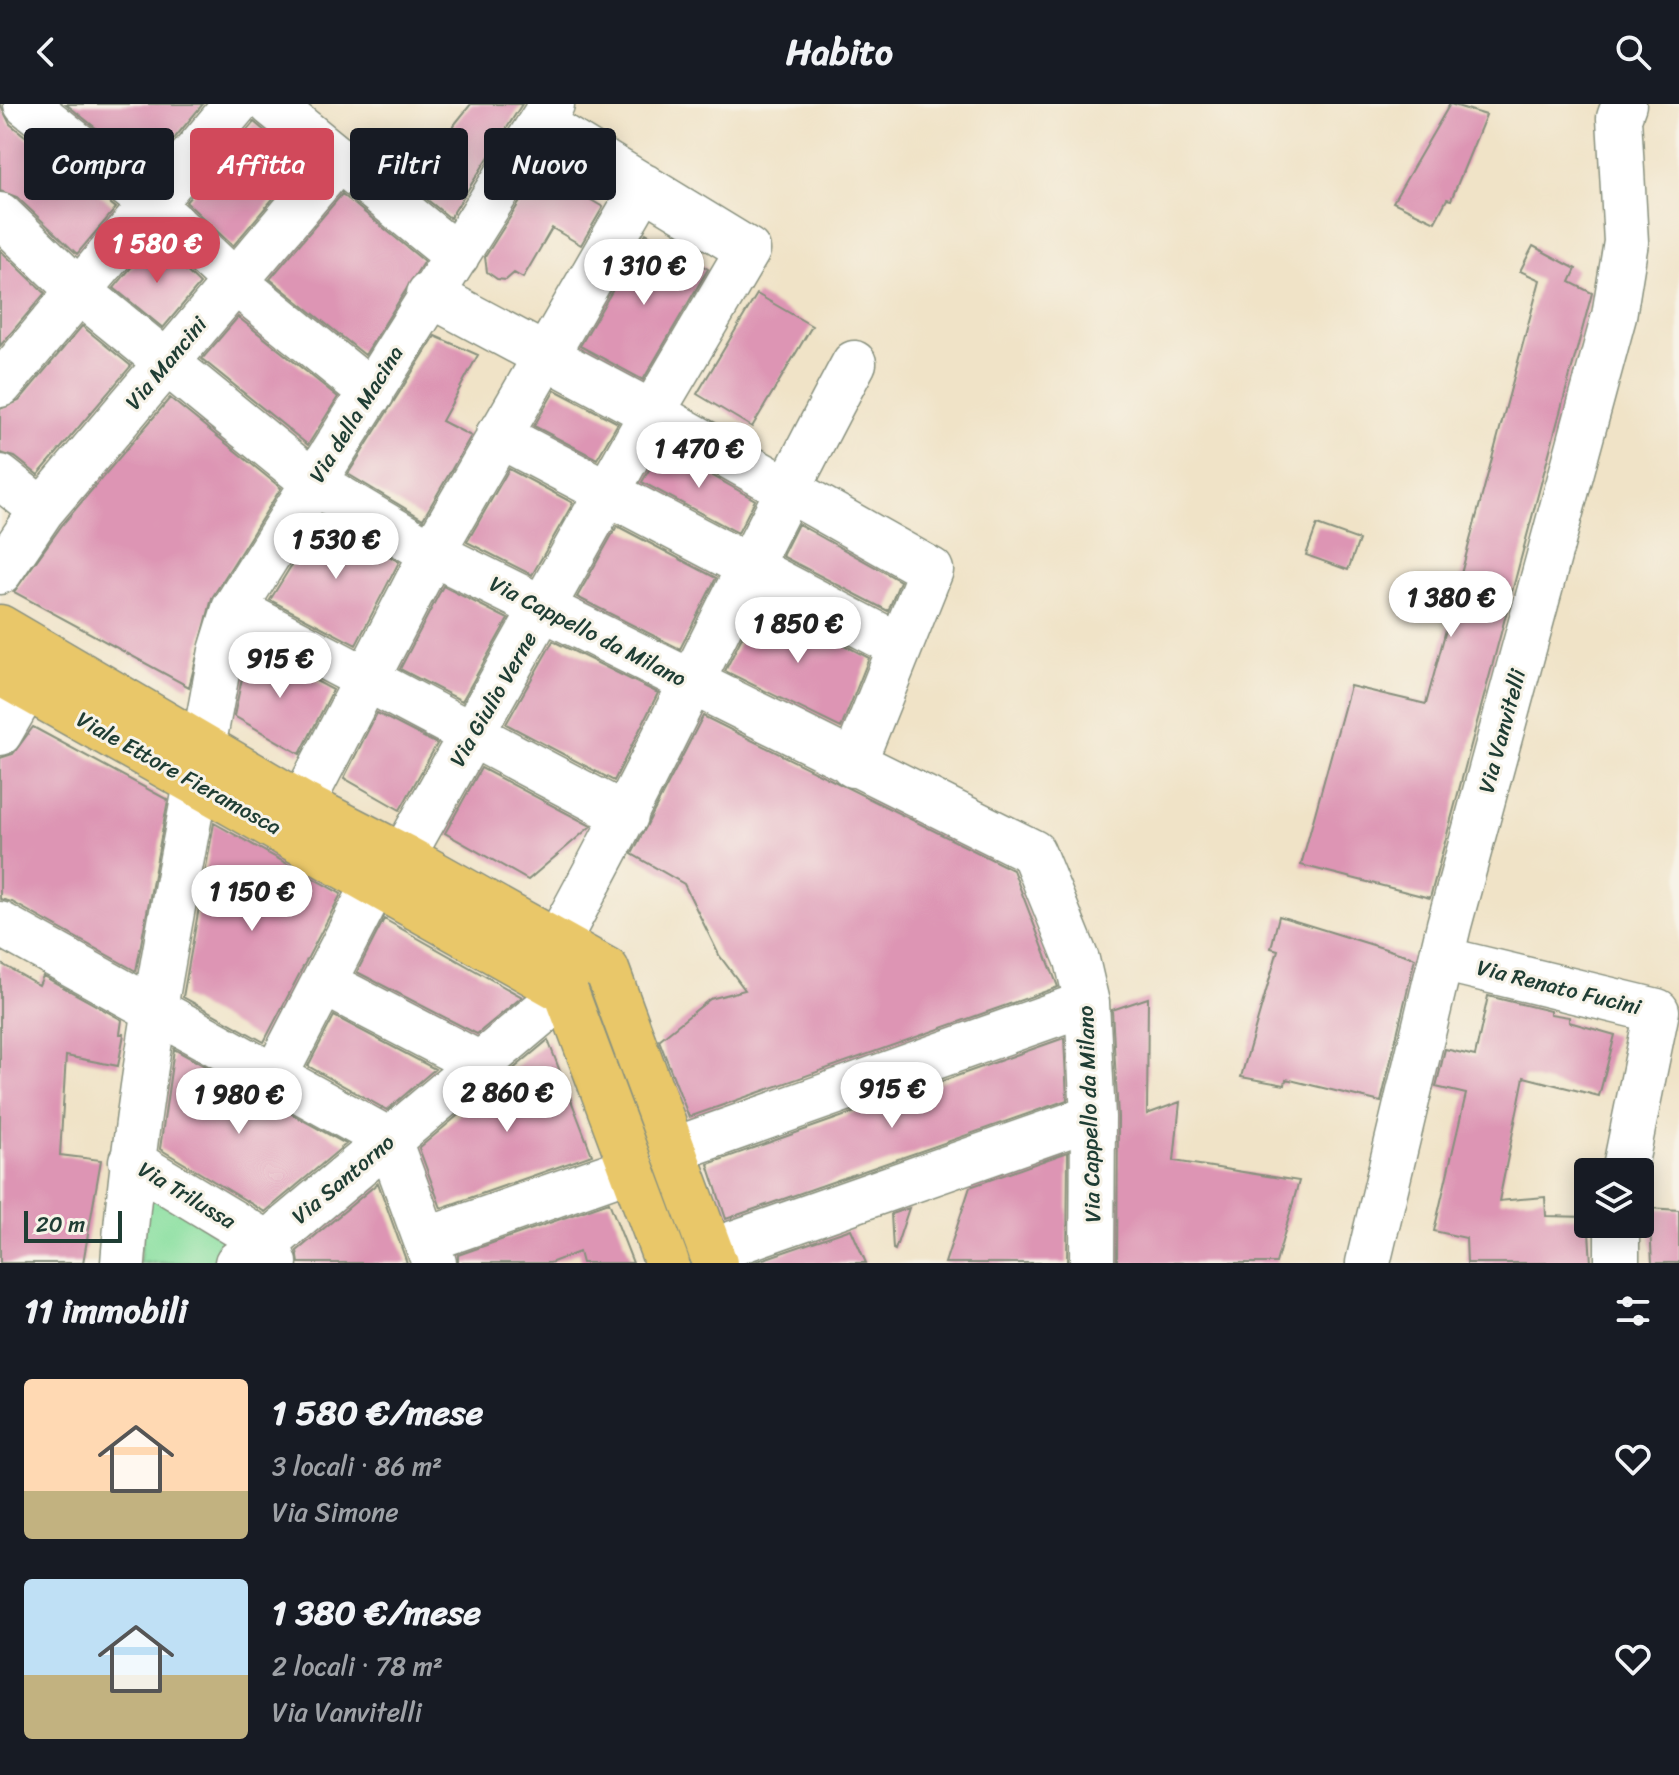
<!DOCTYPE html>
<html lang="it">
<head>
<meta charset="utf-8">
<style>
	:root { --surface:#171b24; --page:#242831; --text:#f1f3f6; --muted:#9ea1a6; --accent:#d1495b }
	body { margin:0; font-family:Sriracha,sans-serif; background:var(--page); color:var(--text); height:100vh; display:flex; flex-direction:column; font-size:30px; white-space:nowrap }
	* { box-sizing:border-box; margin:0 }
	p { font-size:26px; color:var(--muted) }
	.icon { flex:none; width:44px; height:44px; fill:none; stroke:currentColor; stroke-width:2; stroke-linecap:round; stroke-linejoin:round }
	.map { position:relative; height:1159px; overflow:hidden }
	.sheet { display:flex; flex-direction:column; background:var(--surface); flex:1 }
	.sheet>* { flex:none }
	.hud { position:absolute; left:24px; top:24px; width:800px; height:72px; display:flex; gap:16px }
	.buttons { position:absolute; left:1574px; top:1054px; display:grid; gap:16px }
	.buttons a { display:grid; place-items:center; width:80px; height:80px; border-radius:8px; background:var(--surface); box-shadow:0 4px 20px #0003; font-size:40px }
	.scale { position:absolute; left:24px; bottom:20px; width:98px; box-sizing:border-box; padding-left:8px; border:4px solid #1f3d34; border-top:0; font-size:22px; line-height:28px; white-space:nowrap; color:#1f3d34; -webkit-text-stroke:6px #f7f3e8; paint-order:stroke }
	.price { position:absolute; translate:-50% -68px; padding:0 18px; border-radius:28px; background:#fff; color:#222; font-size:26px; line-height:52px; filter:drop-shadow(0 2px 4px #0008) }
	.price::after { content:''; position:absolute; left:50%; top:48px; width:24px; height:18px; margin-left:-12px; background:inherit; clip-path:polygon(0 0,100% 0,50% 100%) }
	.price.current { background:var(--accent); color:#fff }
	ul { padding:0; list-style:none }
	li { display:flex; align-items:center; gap:24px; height:200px; padding:0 24px }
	li span { display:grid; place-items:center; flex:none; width:224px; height:160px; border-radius:8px; color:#555 }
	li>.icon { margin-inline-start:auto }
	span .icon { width:96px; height:96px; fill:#fffc; stroke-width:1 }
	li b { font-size:34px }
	h2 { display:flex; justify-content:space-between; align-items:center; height:96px; padding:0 24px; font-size:34px }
	.chip { padding:0 28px; border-radius:8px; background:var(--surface); box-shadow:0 4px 20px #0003; font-size:28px; line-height:72px }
	.chip.current { background:var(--accent); color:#fff }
	header { display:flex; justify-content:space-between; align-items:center; height:104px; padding:0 24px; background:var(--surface); font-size:36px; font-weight:700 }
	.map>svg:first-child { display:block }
</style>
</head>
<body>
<header><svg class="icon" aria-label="back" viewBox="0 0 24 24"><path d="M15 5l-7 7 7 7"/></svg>Habito<svg class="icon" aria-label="search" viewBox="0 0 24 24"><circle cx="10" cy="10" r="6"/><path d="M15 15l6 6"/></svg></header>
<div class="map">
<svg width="1679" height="1159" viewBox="0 0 1679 1159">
	<rect width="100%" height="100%" fill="#f7f3e8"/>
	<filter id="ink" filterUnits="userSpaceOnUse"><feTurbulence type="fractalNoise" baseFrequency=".0125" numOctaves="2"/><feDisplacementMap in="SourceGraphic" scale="16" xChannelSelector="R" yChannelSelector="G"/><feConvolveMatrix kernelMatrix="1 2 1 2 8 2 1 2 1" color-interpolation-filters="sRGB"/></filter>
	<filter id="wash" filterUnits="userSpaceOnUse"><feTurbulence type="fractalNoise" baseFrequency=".006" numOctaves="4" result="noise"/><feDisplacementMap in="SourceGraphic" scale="32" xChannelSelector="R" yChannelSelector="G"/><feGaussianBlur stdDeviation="1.8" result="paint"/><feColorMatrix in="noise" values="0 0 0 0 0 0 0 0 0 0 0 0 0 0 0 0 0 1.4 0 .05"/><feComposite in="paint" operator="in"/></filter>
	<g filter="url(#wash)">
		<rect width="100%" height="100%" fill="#f0e3c7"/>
		<path fill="#8ce0a2" stroke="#568e6b" stroke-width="2" d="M 148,1082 L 256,1159 L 139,1159 Z"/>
		<g id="blocks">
			<path fill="#dd95b4" d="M 0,0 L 10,20 L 116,104 L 77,150 L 17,93 L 0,87 Z
				M 66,0 L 203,0 L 148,66 Z
				M 471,0 L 522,0 L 450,114 L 388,64 L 395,55 L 398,60 L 414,40 L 429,52 Z
				M 1450,0 L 1486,11 L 1451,96 L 1447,95 L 1435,118 L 1393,98 Z
				M 254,18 L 303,59 L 233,142 L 186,98 Z
				M 540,66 L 603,103 L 581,141 L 552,124 L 523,174 L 514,169 L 506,176 L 497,175 L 487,168 L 485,153 Z
				M 342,90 L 424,157 L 365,251 L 270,175 Z
				M 646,129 L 708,165 L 643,276 L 580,242 Z
				M 154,136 L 200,180 L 163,224 L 114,184 Z
				M 1533,142 L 1576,165 L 1570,178 L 1592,189 L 1430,794 L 1301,761 L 1350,582 L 1426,600 L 1540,176 L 1520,167 Z
				M 0,146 L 45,189 L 0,242 Z
				M 757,190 L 812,222 L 752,323 L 697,290 Z
				M 238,213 L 338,293 L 308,341 L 202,255 Z
				M 82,222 L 131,262 L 38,371 L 15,353 L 0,349 L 0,305 L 19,297 Z
				M 435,232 L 478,251 L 442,317 L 471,332 L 423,415 L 348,370 Z
				M 555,286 L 618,319 L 597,355 L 534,322 Z
				M 170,294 L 281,384 L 212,494 L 189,583 L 14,488 L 62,421 Z
				M 662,343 L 755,396 L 738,429 L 642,378 Z
				M 509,365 L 573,399 L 532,471 L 467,438 Z
				M 322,412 L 399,458 L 356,541 L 270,496 Z
				M 798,420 L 900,477 L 888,507 L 782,452 Z
				M 1317,421 L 1359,436 L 1348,466 L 1306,451 Z
				M 617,422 L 716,474 L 680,545 L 577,493 Z
				M 443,482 L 508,515 L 462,597 L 400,565 Z
				M 760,497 L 869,554 L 841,624 L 725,567 Z
				M 553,537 L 658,589 L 614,677 L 506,620 Z
				M 249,541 L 333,586 L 300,650 L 234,612 Z
				M 377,609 L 437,640 L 400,706 L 344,674 Z
				M 703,612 L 1013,766 L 1058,883 L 689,1013 L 659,936 L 710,895 L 745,886 L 719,851 L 684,780 L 632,750 Z
				M 33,623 L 168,696 L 136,867 L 12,798 L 0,795 L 0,654 L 13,650 Z
				M 481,664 L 591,722 L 528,776 L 445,729 Z
				M 214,719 L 341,790 L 264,938 L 183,893 Z
				M 1279,812 L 1415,854 L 1381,998 L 1286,975 L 1285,981 L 1241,973 L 1278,846 L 1271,844 Z
				M 384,815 L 522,893 L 477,930 L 357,868 Z
				M 0,859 L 39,881 L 43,872 L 122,916 L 120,930 L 124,930 L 118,962 L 66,952 L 60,1051 L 101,1056 L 83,1159 L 0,1159 Z
				M 1488,892 L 1550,907 L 1550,910 L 1569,913 L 1569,918 L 1615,931 L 1599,992 L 1524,973 L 1499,1097 L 1545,1093 L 1546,1112 L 1588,1113 L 1591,1159 L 1467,1159 L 1466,1134 L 1434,1127 L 1466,990 L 1436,983 L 1445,945 L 1475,952 Z
				M 1148,894 L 1147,1010 L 1180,998 L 1174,1057 L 1299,1077 L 1276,1159 L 1117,1159 L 1118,1013 L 1112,906 Z
				M 334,912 L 435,965 L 387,1006 L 308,962 Z
				M 1064,934 L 1067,996 L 726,1115 L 708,1060 Z
				M 548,936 L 592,1051 L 441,1104 L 419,1044 Z
				M 174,945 L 346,1040 L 265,1108 L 160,1045 Z
				M 1068,1048 L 1067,1159 L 945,1159 L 970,1083 Z
				M 378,1079 L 407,1159 L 299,1159 L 297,1147 Z
				M 609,1098 L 633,1159 L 582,1159 L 579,1148 L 550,1159 L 458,1159 L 458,1151 Z
				M 909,1104 L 895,1146 L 893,1145 L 891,1110 Z
				M 1649,1104 L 1679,1106 L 1679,1159 L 1652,1159 Z
				M 851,1125 L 866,1159 L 752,1159 Z"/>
		</g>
	</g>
	<g filter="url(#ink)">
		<use href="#blocks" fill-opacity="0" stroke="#88907e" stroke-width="2"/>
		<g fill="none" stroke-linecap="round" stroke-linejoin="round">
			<g stroke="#88907e" stroke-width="47">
				<path id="minor" d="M 26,0 L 154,102 L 235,178 L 372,289
					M 271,0 L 457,152
					M 0,111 L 80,188 L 313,378 L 432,449 L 1033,748 L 1077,856 L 1087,899 L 1093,1013 L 1092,1159
					M 429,190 L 652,309 L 931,466 L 853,661
					M 0,281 L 236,0
					M 498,331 L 900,542
					M 0,373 L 42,406
					M 0,468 L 42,406 L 338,56
					M 234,505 L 626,712
					M 0,629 L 26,584
					M 302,700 L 432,449 L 644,82
					M 403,752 L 652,309 L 748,146 L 540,19
					M 0,820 L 389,1036 L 434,1159
					M 557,838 C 662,648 751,450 854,259
					M 1442,855 L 1657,907 L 1624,1068
					M 324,879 L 480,960
					M 275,972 L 375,779
					M 673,1046 L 1087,899
					M 131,1057 L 267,1139 L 275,1159
					M 1617,1120 L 1617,1159
					M 426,1136 L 631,1064
					M 711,1147 L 1093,1013
					M 123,1159 C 139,952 184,750 221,547 L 234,505 L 552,0
					M 237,1159 L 267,1139 L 566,888
					M 1368,1159 L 1449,821 L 1614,212 L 1626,138 L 1619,14 L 1624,0"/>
			</g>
			<g stroke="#88907e" stroke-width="47">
				<path id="major" d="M 0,523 L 302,700 L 403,752 L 607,866 L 715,1159
					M 0,569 L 566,888 L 667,1159"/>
			</g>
			<use href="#minor" stroke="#fff" stroke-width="44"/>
			<use href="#major" stroke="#e9c769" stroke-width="44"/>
		</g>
	</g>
	<g text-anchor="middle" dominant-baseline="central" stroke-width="6" stroke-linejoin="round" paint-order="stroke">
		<g font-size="22" fill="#1f3d34" stroke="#f7f3e8">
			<text transform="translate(166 259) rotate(-50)">Via Mancini</text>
			<text transform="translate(356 310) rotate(-58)">Via della Macina</text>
			<text transform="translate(588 527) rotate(27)">Via Cappello da Milano</text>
			<text transform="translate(493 595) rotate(-60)">Via Giulio Verne</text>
			<text transform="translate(1502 627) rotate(-75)">Via Vanvitelli</text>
			<text transform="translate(179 669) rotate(29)">Viale Ettore Fieramosca</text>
			<text transform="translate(1559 883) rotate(14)">Via Renato Fucini</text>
			<text transform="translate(1089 1010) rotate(-92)">Via Cappello da Milano</text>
			<text transform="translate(343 1075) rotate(-40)">Via Santorno</text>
			<text transform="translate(187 1091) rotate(31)">Via Trilussa</text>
		</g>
	</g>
</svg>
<div class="buttons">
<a><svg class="icon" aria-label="layers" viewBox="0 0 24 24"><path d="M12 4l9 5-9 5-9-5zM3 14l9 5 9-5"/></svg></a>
</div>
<div class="scale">20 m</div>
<b class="price current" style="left:157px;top:181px">1 580 €</b>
<b class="price" style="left:644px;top:203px">1 310 €</b>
<b class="price" style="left:699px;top:386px">1 470 €</b>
<b class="price" style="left:336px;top:477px">1 530 €</b>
<b class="price" style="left:1451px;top:535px">1 380 €</b>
<b class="price" style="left:798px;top:561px">1 850 €</b>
<b class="price" style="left:280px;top:596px">915 €</b>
<b class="price" style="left:252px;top:829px">1 150 €</b>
<b class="price" style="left:892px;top:1026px">915 €</b>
<b class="price" style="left:507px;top:1030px">2 860 €</b>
<b class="price" style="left:239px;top:1032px">1 980 €</b>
<div class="hud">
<a class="chip">Compra</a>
<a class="chip current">Affitta</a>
<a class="chip">Filtri</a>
<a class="chip">Nuovo</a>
</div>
</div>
<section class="sheet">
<h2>11 immobili<svg class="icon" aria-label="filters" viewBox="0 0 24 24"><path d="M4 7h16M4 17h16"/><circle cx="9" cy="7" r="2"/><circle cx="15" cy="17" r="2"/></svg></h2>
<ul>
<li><span style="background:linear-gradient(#ffd9b3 70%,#c2b280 0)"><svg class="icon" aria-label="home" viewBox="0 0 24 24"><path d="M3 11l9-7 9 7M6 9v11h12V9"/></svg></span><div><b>1 580 €/mese</b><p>3 locali · 86 m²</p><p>Via Simone</p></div><svg class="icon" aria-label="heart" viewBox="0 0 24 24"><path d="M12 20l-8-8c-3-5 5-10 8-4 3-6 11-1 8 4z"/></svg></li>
<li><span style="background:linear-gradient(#bfe0f5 60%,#c2b280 0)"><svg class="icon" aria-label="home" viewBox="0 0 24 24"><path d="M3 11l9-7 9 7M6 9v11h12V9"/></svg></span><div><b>1 380 €/mese</b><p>2 locali · 78 m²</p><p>Via Vanvitelli</p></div><svg class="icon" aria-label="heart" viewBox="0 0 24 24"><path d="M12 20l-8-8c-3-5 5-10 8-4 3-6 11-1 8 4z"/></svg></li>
</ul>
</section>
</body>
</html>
